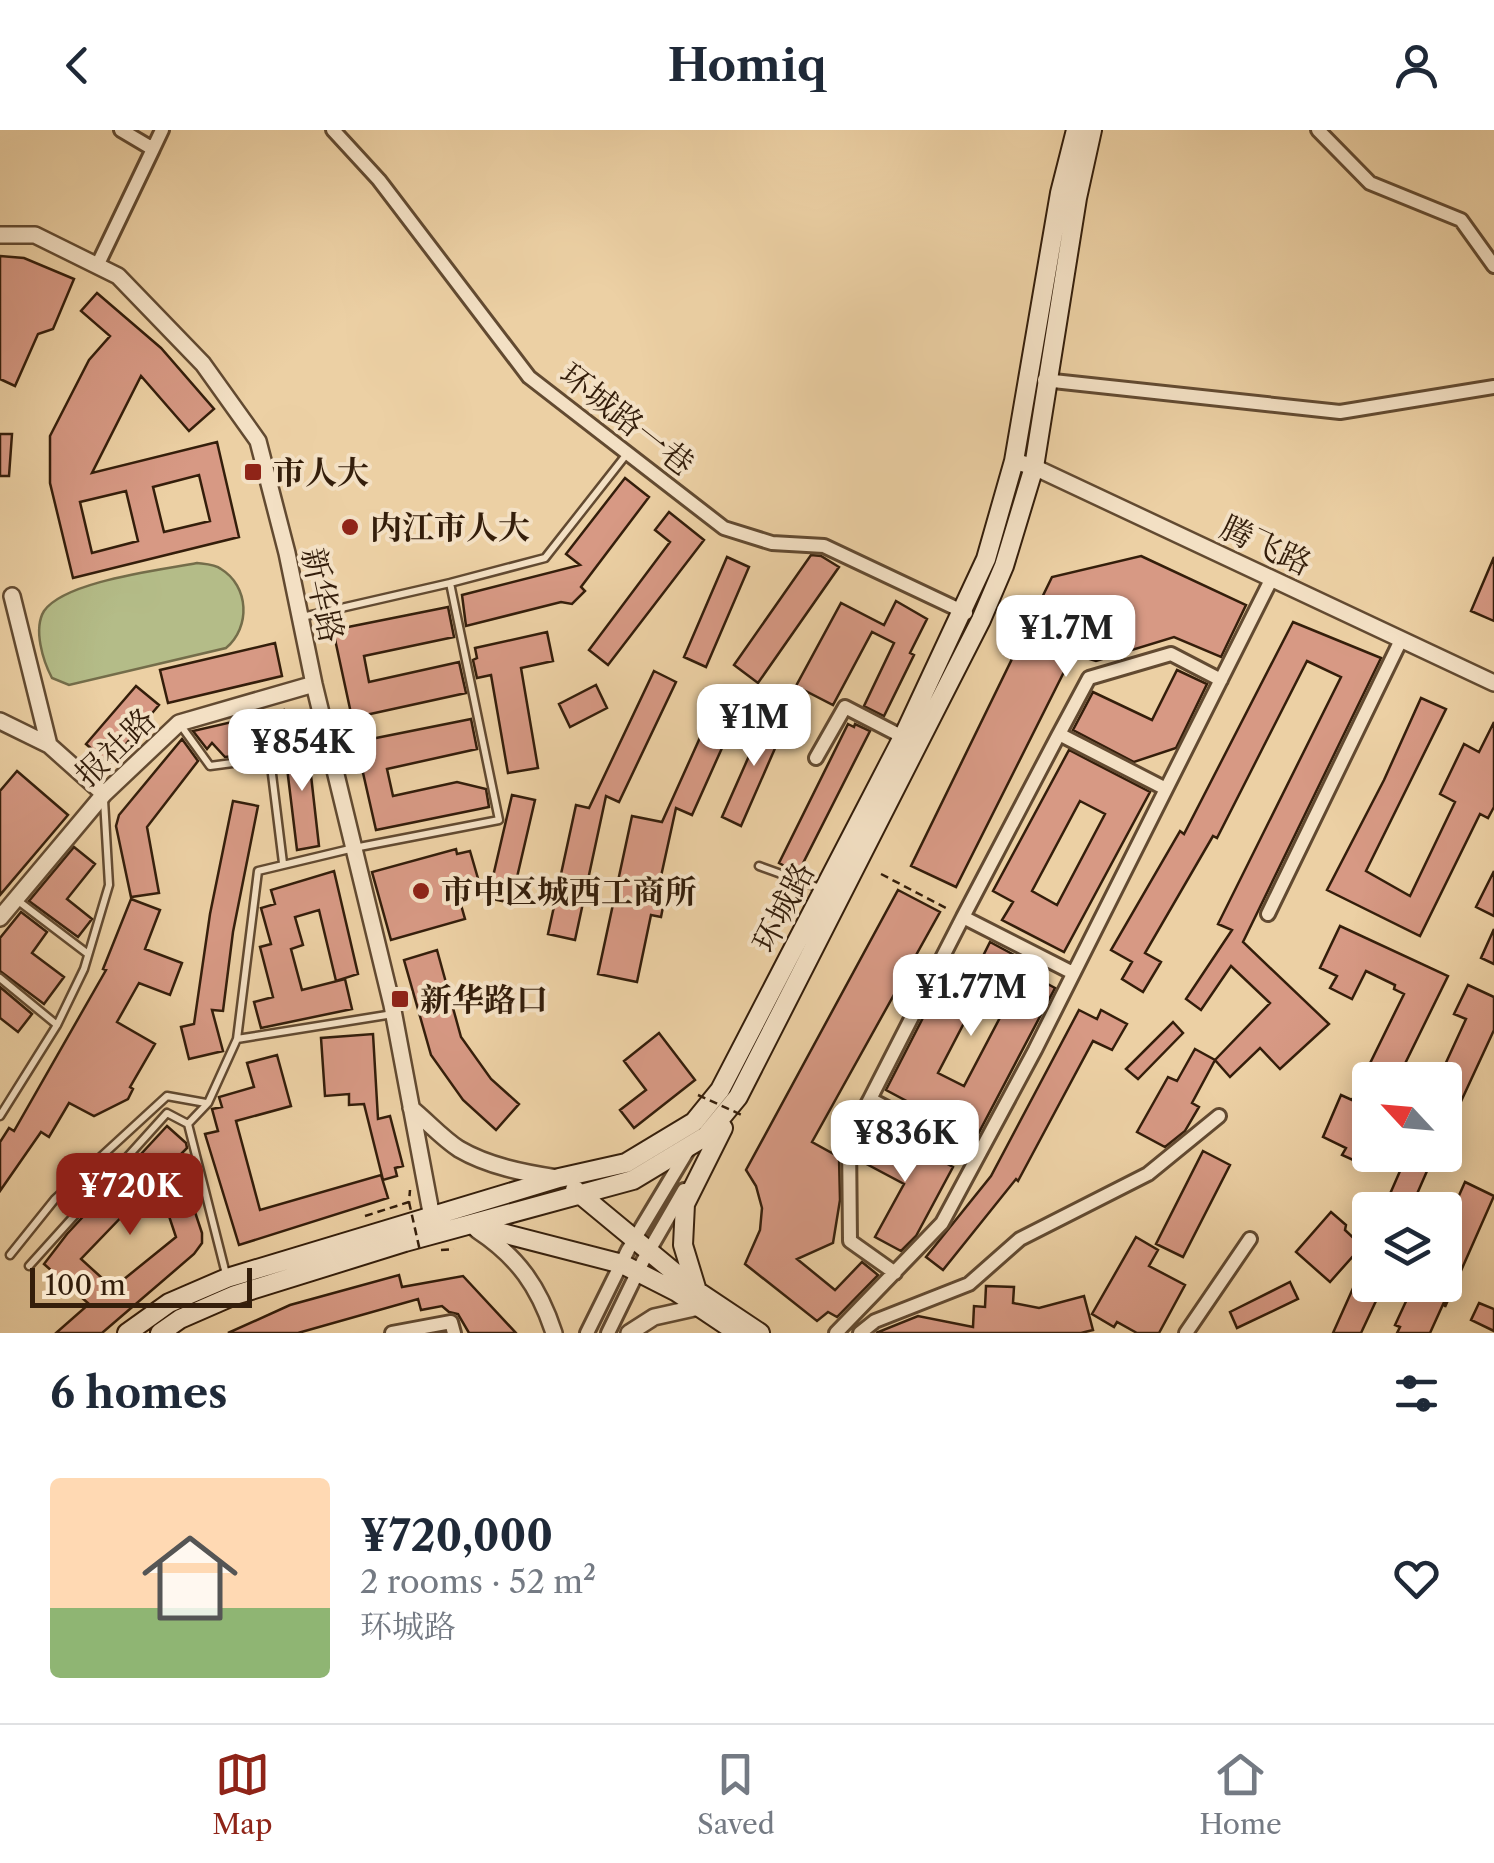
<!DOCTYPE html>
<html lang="en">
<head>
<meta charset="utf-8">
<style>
	:root { --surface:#fff; --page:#f6f6f7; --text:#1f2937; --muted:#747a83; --line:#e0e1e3; --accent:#8f2418 }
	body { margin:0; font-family:"Libre Caslon Text","Noto Serif SC",serif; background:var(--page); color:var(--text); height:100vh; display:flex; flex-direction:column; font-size:38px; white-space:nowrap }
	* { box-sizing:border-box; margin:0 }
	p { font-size:32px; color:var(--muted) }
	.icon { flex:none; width:55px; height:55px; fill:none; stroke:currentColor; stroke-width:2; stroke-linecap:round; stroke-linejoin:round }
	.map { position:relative; height:1203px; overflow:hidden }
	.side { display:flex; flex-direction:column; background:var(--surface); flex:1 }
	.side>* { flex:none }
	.needle { width:65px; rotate:296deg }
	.controls { position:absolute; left:1352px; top:932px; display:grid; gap:20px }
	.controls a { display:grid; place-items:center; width:110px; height:110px; border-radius:10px; background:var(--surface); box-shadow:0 5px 25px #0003; font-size:50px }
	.scale { position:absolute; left:30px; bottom:25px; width:222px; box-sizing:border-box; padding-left:10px; border:5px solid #341e0b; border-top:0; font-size:28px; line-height:35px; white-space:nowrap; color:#341e0b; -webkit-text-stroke:8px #f3e0c4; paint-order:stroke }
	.price { position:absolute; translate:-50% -85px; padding:0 22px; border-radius:20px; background:#fff; color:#222; font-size:32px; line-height:65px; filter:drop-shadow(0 2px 5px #0008) }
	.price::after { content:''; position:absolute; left:50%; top:60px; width:30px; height:22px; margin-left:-15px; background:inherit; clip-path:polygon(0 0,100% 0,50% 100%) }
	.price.active { background:var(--accent); color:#fff }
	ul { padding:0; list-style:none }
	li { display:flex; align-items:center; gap:30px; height:250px; padding:0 50px }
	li+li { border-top:2px solid var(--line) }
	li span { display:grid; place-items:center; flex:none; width:280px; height:200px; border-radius:10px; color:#555 }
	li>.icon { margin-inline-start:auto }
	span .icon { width:120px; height:120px; fill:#fffc; stroke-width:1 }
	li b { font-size:42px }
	h2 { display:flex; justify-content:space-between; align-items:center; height:120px; padding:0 50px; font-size:42px }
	header { display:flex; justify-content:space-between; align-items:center; height:130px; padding:0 50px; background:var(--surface); font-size:45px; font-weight:700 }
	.tab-bar { display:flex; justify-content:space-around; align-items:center; height:140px; border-top:2px solid var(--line); background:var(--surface); font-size:28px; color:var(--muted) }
	.tab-bar a { display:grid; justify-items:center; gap:5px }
	.tab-bar .active { color:var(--accent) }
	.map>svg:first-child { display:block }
</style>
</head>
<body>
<header><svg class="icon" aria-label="back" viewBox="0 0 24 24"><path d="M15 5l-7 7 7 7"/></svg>Homiq<svg class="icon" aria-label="person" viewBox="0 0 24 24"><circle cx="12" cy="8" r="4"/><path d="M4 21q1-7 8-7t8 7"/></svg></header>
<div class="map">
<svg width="1494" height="1203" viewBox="0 0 1494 1203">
	<rect width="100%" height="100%" fill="#ecd0a4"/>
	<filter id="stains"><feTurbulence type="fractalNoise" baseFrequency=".002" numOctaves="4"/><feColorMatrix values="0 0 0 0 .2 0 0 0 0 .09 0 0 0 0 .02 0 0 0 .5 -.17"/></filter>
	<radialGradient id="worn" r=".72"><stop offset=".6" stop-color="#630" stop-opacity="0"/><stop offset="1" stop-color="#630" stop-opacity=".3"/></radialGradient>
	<path fill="#b4bc88" stroke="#746d4a" stroke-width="2.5" d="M 197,433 C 205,434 215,434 221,439 C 249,456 251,497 226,518 L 69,555 L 52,548 C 43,531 33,499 44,481 C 65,451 161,440 197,433 Z"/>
	<path fill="#d79984" stroke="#341e0b" stroke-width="2.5" fill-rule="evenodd" d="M 0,126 L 24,128 L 74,149 L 53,199 L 38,204 L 15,256 L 0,249 Z
		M 97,163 L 161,218 L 214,279 L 189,301 L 141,246 L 92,343 L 217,312 L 239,407 L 73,448 L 50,353 L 50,306 L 89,230 L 110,206 L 81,181 ZM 199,345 L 210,391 L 164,402 L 153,357 ZM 126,361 L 138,411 L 92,423 L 80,372 Z
		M 0,304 L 12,304 L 9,346 L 0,346 Z
		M 625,348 L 649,367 L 581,457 L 585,461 L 572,474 L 561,472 L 466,496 L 462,465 L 580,435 L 566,424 Z
		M 669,382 L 704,410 L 608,535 L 589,520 L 670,412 L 655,400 Z
		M 811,425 L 821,426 L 839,437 L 758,553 L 734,535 Z
		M 1141,426 L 1246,475 L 1221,527 L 1174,507 L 1096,531 L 1073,524 L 956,757 L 911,736 L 1052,447 Z
		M 727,427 L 749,437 L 706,537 L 684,527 Z
		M 1494,427 L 1494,491 L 1471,481 Z
		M 896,471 L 927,489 L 910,523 L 914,525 L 884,586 L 864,576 L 894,513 L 872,502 L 833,575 L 796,556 L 841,473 L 884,495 Z
		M 448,477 L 454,507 L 364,526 L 369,552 L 459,532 L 466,563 L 352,588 L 333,500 Z
		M 1293,492 L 1381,528 L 1243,812 L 1329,894 L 1280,939 L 1260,918 L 1230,947 L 1215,930 L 1270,873 L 1231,836 L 1201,880 L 1186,869 L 1232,800 L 1218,794 L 1341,547 L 1307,531 L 1217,708 L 1213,706 L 1145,823 L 1161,832 L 1143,862 L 1122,849 L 1132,832 L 1111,820 L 1180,701 L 1184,704 Z
		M 547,502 L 553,531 L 521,538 L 538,638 L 508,643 L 491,545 L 477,548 L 473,530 L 477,528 L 475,518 Z
		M 275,513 L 282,546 L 168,573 L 160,540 Z
		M 1177,540 L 1207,554 L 1176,618 L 1134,632 L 1073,600 L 1093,562 L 1152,590 Z
		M 654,541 L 676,552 L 619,672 L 606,666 L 575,810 L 548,804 L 576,675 L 589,678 Z
		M 596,555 L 607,578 L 570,597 L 559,574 Z
		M 136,556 L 159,575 L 109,634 L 86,614 Z
		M 721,561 L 743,571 L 692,685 L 676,678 L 658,760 L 666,762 L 661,787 L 651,785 L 637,852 L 598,844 L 632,686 L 662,692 Z
		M 1421,568 L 1446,579 L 1366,741 L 1410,766 L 1455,672 L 1440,664 L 1464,614 L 1479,622 L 1494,592 L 1494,677 L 1488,688 L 1480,684 L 1420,806 L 1327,760 L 1384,650 Z
		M 284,580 L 290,611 L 234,626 L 225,627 L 212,613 L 207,619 L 193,601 Z
		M 768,583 L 787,591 L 741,696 L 722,687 Z
		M 471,589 L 477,619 L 387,639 L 393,666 L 457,652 L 486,659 L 489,677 L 376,700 L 356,612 Z
		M 848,594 L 854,597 L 855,594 L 870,601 L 798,743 L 779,733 Z
		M 182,609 L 198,631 L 147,697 L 159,763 L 131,767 L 116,696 L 119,685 Z
		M 307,610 L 319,716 L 297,720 L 284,613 Z
		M 1069,620 L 1150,662 L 1064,822 L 1002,790 L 1013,772 L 993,761 ZM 1080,671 L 1105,684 L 1057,775 L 1032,761 Z
		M 17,641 L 68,685 L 0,765 L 0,661 Z
		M 512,665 L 535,670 L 511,773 L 488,768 Z
		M 233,671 L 258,676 L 233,802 L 223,881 L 212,880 L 223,921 L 189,929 L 181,897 L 194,894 L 210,784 Z
		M 74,717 L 95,734 L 67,769 L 92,789 L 78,807 L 29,771 Z
		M 456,719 L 457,724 L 470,721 L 479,752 L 464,757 L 467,766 L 459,768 L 465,789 L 391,810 L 372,742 Z
		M 334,741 L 358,844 L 336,851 L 319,780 L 295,787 L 303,815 L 291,819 L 302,860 L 345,849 L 352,879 L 261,898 L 254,872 L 273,867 L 260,817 L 271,814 L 261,778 L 275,774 L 271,760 Z
		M 1494,741 L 1494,786 L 1476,777 Z
		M 898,760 L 940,782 L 812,1012 L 839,1027 L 840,1070 L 833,1113 L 797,1129 L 835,1160 L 862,1132 L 878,1145 L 837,1187 L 828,1182 L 817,1191 L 745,1134 L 760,1100 L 762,1078 L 756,1056 L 746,1040 Z
		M 131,769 L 160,780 L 145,819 L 182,833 L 170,865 L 139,853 L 117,892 L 155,914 L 130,957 L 133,959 L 128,969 L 94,986 L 69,973 L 49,1007 L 41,1002 L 0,1061 L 0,1012 L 9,998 L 14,1001 L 106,840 L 103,839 Z
		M 21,782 L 47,802 L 32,823 L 64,847 L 44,874 L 0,841 L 0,808 Z
		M 1340,796 L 1448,846 L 1397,950 L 1370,950 L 1370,1015 L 1362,1034 L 1342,1025 L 1346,1018 L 1323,1007 L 1341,965 L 1352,970 L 1404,864 L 1394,859 L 1395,855 L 1366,841 L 1352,869 L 1330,858 L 1337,846 L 1320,838 Z
		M 1494,799 L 1494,834 L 1481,828 Z
		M 990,812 L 1016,826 L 1012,835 L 1055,858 L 976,1008 L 886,960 L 954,827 L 977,838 ZM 989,845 L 1015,859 L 964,956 L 938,943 Z
		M 437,820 L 461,907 L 491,949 L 519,974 L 496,1000 L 463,970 L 431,925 L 404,830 Z
		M 1468,855 L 1494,867 L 1494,900 L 1445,1006 L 1445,950 L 1438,950 L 1466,889 L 1454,884 Z
		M 0,857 L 32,884 L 18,902 L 0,888 Z
		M 1079,880 L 1097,889 L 1101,880 L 1127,894 L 1112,920 L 1093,911 L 1018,1051 L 1016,1049 L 943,1140 L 926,1127 L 991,1046 Z
		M 1173,892 L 1183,903 L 1138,949 L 1126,939 Z
		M 659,903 L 695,950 L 634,998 L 620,980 L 646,960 L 624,931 Z
		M 373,904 L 378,989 L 390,986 L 403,1036 L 395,1038 L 397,1046 L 383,1050 L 364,974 L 349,975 L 349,964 L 325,966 L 321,908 Z
		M 1195,919 L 1215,930 L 1192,973 L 1199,977 L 1185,1001 L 1165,1017 L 1137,1002 L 1168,947 L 1177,951 Z
		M 277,925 L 291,976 L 236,991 L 260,1080 L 381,1045 L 388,1068 L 239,1115 L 205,1004 L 218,1001 L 212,979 L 222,977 L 219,967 L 254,957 L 247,933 Z
		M 167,996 L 186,1013 L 187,1018 L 177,1028 L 202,1103 L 202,1113 L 194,1124 L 102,1203 L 56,1203 L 89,1174 L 44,1134 L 67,1104 ZM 157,1050 L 176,1107 L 113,1158 L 81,1129 Z
		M 876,996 L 953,1037 L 916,1106 L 901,1121 L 875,1107 L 904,1054 L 859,1030 Z
		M 1203,1021 L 1230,1035 L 1183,1127 L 1156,1114 Z
		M 1407,1025 L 1434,1025 L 1410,1080 L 1383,1080 Z
		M 1465,1052 L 1494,1066 L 1445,1177 L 1445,1170 L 1430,1203 L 1397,1203 L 1400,1197 L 1395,1195 L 1408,1167 L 1413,1169 L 1419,1155 L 1445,1155 L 1445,1097 Z
		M 1331,1082 L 1346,1095 L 1345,1100 L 1362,1116 L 1330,1152 L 1296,1122 Z
		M 1136,1107 L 1158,1120 L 1149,1136 L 1185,1155 L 1159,1203 L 1137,1203 L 1117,1192 L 1114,1197 L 1092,1184 Z
		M 399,1145 L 402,1157 L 463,1146 L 516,1203 L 469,1203 L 458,1184 L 449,1182 L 442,1176 L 421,1180 L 418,1169 L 298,1203 L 228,1203 L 290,1175 Z
		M 1358,1147 L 1370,1155 L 1382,1158 L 1361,1203 L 1333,1203 Z
		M 1290,1152 L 1298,1169 L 1237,1198 L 1230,1182 Z
		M 986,1156 L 1014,1157 L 1013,1173 L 1039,1178 L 1084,1166 L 1093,1200 L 1081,1203 L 876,1203 L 918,1186 L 973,1197 L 974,1176 L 985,1177 Z
		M 1479,1173 L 1494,1179 L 1494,1201 L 1471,1190 Z"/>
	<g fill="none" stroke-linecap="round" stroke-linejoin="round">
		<g stroke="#624a31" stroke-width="11">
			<path id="service" d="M 450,453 L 545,428 L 626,325
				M 302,487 L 450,453 L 499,690 L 354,718 L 258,741 L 237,909 L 393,884
				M 179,593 L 210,636 L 270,628 L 283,733
				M 759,736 L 820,758
				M 17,770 L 88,824
				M 0,848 L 57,895
				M 0,986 L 57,895 L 84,839 L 109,755 L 104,670
				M 10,1125 L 55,1069 L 167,966 L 206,973
				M 29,1136 L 167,983 L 188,994
				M 226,1144 L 188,994 L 208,973 L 237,909"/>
		</g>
		<g stroke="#624a31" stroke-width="18">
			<path id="minor" d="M 333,0 L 379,50 L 529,247 L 724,398 L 772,413 L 824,416 L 966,483
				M 1318,0 L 1370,53 L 1461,90 L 1494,136
				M 153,19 L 162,0
				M 97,136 L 153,19 L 121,0
				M 1044,250 L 1340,282 L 1494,257
				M 1059,604 L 1089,548 L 1171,524 L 1221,550
				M 816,628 L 845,577 L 903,607
				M 1268,784 L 1401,510
				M 963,787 L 1059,604 L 1166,659
				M 870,969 L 963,787 L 1073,843
				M 895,1143 L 850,1111 L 849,1008 L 870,969 L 978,1026
				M 392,1203 L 451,1192 L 454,1203
				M 587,1203 L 628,1120 L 691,1015
				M 608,1203 L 643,1131 L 684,1060
				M 836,1203 L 942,1093 L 1035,920 L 1272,448
				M 860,1203 L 875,1191 L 969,1154 L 1020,1109 L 1148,1044 L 1219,986
				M 1186,1203 L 1250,1109"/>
		</g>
		<g stroke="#624a31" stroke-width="20">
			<path id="tertiary" d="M 0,105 L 35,105 L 118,146 L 203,234 L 258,311 L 287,423 L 314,554 L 392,875 L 434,1098
				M 1014,331 L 1034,337 L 1494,553
				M 12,466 L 49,615 L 104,664
				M 0,591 L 49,615
				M 0,788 L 104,664 L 179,593 L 314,554
				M 411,978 C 427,991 442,1008 459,1019 C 488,1036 524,1043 557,1048
				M 477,1100 C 518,1127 539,1157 554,1203
				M 629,1203 L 654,1187 L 699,1177"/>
		</g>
		<g stroke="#341e0b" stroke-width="22">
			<path id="secondary" d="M 575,1060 L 697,1161 L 760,1203
				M 475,1096 L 622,1134 L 677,1162 L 738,1203
				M 697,1161 L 683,1115 L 685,1074 L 723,998
				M 127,1203 L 169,1173 L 227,1148 L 559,1048 L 626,1033 L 694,992 L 720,960 L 903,607 L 986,429 L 1014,331 L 1060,63 L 1076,0
				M 160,1203 L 180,1189 L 235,1165 L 405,1112 L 633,1050 L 706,1006 L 738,967 L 981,490 L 1004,436 L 1034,337 L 1077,68 L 1092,0"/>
		</g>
		<path stroke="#341e0b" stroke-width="2.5" stroke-dasharray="8 5" stroke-linecap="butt" d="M 881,744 L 948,779
			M 365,1086 L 409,1072 L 410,1060
			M 441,1120 L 454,1119"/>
		<use href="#service" stroke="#f3e0c4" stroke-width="6"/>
		<use href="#minor" stroke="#f3e0c4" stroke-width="12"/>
		<use href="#tertiary" stroke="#f3e0c4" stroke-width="15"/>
		<use href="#secondary" stroke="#f3e0c4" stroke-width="18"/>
		<path stroke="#341e0b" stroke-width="2.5" stroke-dasharray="8 5" stroke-linecap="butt" d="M 698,965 L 744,986
			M 409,1072 L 420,1121"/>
	</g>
	<g fill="#8f2418" stroke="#f3e0c4" stroke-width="4">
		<rect x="243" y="332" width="20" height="20" rx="5"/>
		<circle cx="350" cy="397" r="10"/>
		<circle cx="421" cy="761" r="10"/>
		<rect x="390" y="859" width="20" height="20" rx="5"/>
	</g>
	<g text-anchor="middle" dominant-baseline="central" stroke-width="8" stroke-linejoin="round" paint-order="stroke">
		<g font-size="32" fill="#341e0b" stroke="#f3e0c4">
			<text transform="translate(627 289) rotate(38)">环城路一巷</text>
			<text transform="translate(1266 415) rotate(25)">腾飞路</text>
			<text transform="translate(323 465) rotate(78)">新华路</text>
			<text transform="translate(115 617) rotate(-44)">报社路</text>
			<text transform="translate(783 777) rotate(-63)">环城路</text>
		</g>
		<g font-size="32" font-weight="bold" fill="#341e0b" stroke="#f3e0c4" text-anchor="start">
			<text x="273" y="342">市人大</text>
			<text x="370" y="397">内江市人大</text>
			<text x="441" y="761">市中区城西工商所</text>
			<text x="420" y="869">新华路口</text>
		</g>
	</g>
	<rect width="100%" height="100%" filter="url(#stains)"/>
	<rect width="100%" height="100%" fill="url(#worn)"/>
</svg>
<div class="controls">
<a><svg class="needle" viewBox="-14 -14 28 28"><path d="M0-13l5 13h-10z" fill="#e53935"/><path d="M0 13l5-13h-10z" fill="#747a83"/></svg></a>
<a><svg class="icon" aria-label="layers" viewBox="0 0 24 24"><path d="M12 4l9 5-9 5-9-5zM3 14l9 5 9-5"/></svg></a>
</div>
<div class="scale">100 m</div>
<b class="price" style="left:1066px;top:550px">¥1.7M</b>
<b class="price" style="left:754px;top:639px">¥1M</b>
<b class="price" style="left:302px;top:664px">¥854K</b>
<b class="price" style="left:971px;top:909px">¥1.77M</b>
<b class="price" style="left:905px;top:1055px">¥836K</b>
<b class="price active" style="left:130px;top:1108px">¥720K</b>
</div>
<section class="side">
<h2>6 homes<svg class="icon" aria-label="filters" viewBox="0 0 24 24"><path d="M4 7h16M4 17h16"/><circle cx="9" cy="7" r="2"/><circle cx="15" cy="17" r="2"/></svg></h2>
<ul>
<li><span style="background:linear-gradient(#ffd9b3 65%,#8fb573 0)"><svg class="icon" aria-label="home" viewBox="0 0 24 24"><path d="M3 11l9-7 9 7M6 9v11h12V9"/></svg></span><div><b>¥720,000</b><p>2 rooms · 52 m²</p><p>环城路</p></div><svg class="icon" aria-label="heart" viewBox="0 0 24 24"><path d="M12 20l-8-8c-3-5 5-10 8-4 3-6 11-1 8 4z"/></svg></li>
</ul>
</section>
<nav class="tab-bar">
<a class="active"><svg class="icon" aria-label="map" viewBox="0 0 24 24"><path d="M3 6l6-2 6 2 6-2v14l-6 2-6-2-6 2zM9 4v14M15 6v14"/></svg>Map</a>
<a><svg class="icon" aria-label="saved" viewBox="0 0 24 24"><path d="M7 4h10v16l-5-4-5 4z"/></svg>Saved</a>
<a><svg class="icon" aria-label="home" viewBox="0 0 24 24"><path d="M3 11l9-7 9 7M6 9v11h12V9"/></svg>Home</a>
</nav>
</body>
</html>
